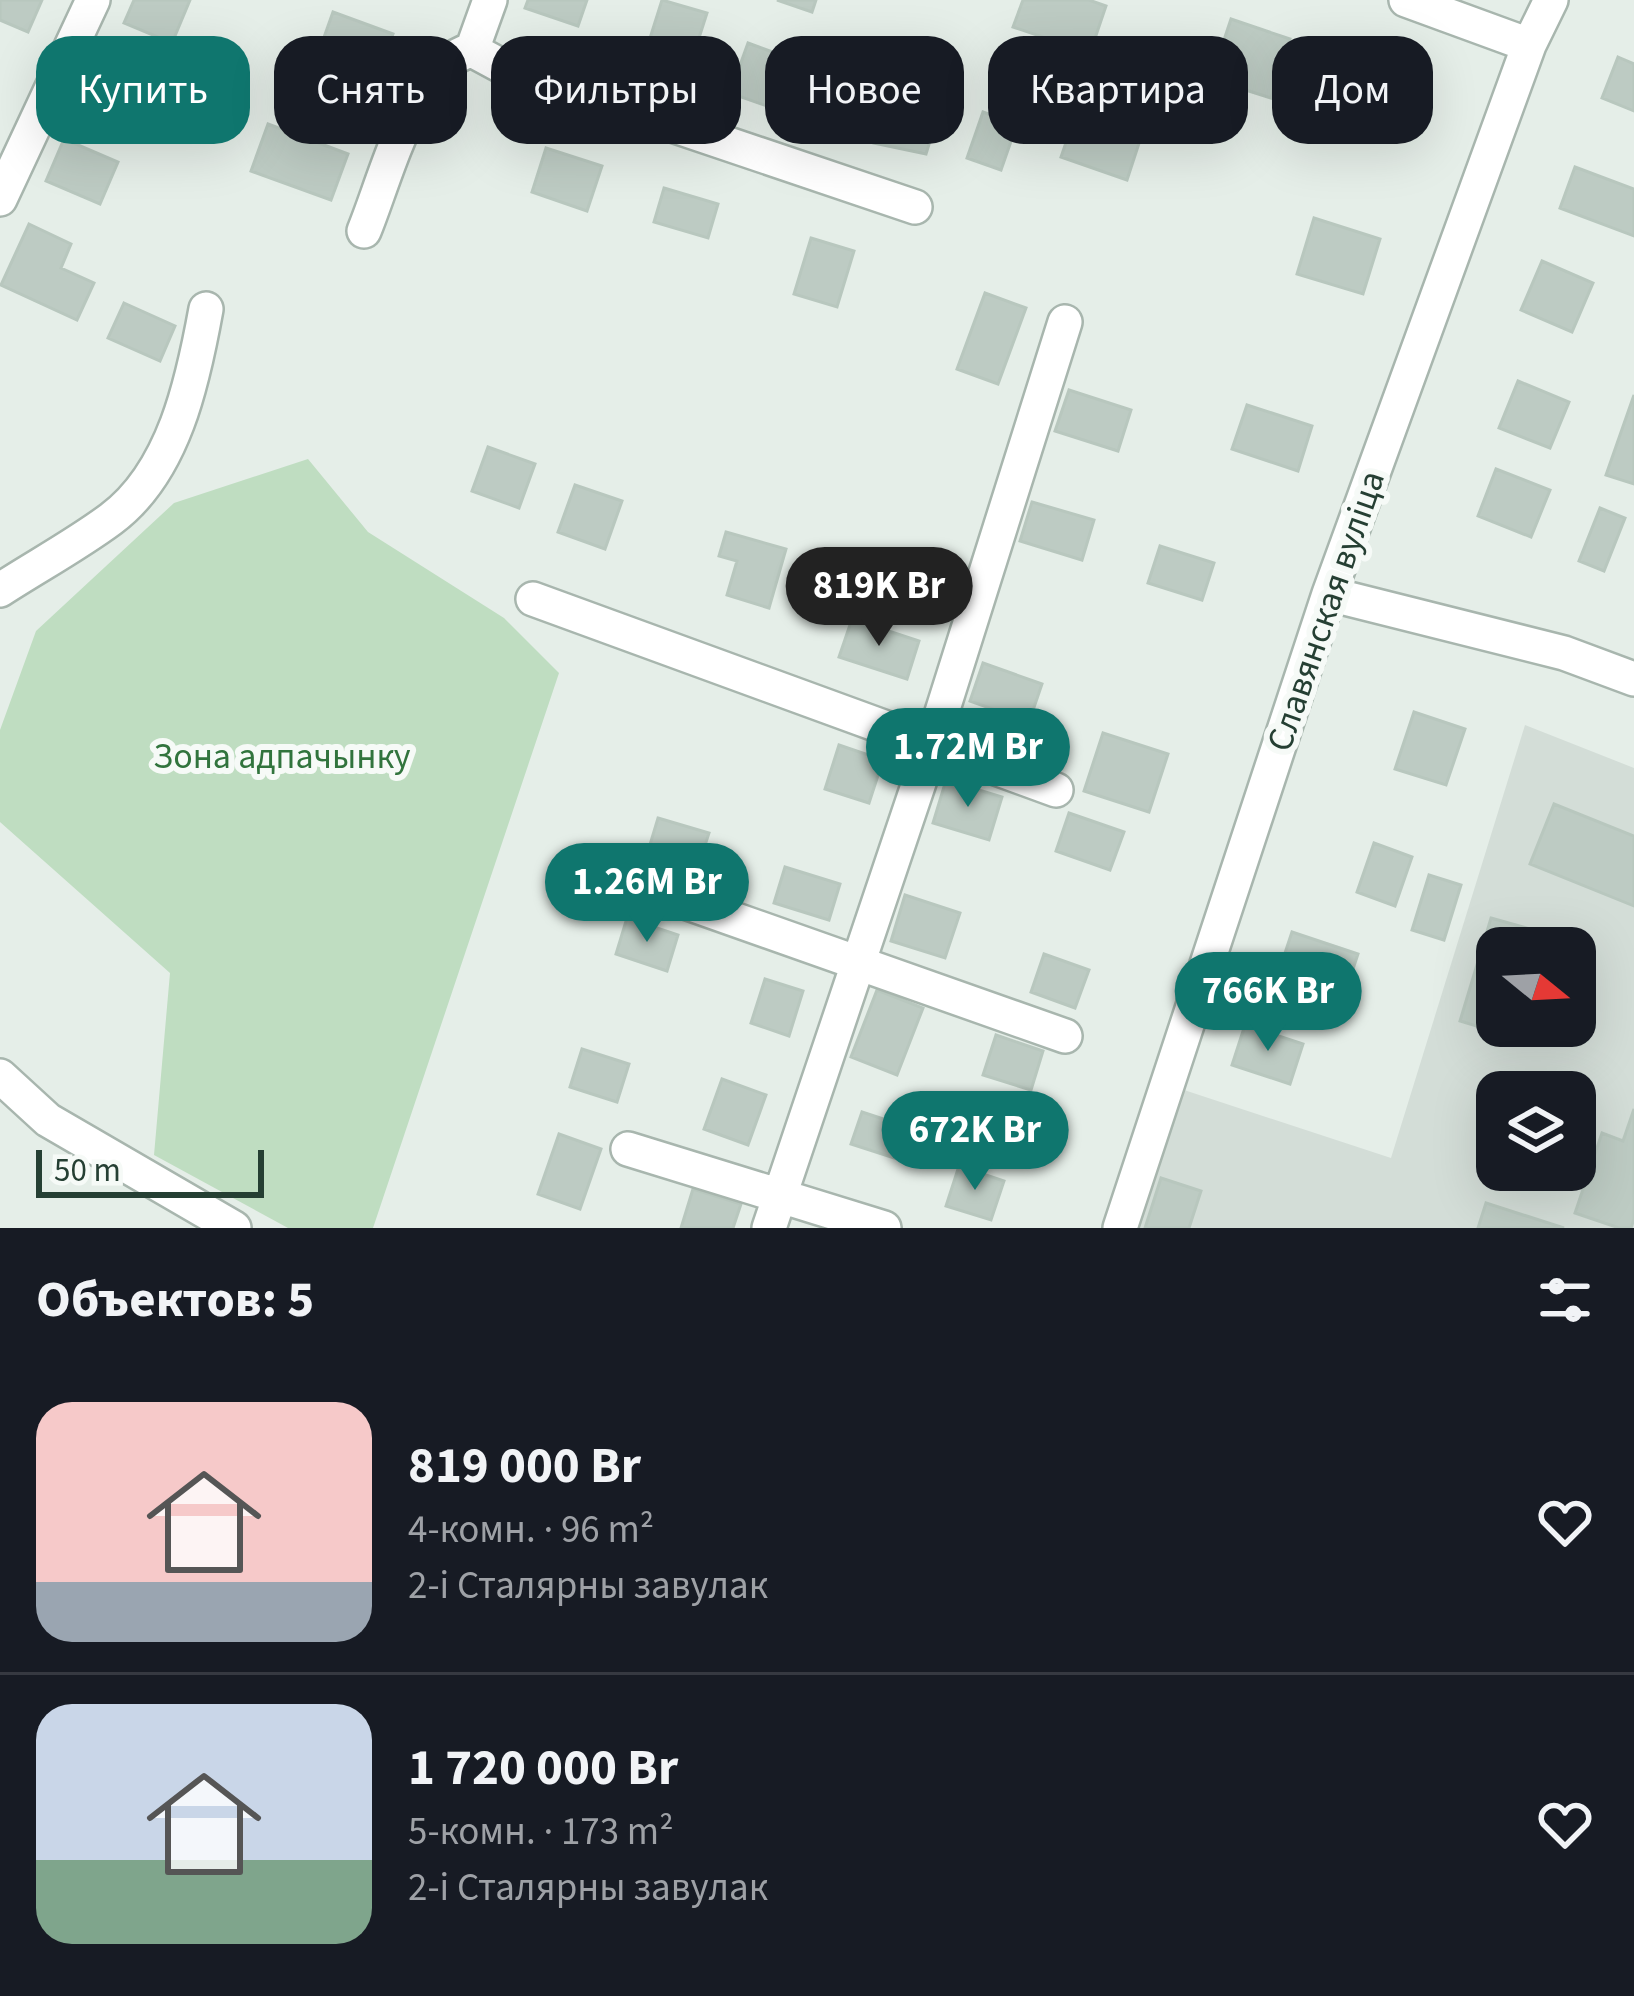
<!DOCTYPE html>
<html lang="ru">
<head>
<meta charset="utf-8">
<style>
	:root { --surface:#171b24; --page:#242831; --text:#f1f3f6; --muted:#9ea1a6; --line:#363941; --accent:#0f766e }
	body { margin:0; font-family:"Source Sans 3",sans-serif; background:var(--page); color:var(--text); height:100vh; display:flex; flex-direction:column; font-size:45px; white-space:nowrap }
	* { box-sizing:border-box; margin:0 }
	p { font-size:39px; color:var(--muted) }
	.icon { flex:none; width:66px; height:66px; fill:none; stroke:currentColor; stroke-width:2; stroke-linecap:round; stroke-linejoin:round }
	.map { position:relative; height:1228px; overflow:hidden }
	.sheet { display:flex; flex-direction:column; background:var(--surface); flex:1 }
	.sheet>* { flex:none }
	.hud { position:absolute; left:36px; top:36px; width:1563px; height:108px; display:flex; gap:24px }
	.needle { width:78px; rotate:108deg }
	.tools { position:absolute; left:1476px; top:927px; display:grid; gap:24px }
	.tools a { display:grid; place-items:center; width:120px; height:120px; border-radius:24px; background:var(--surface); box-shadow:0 12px 48px #0002; font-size:60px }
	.scale { position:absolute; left:36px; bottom:30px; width:228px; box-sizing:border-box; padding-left:12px; border:6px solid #253f33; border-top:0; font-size:33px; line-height:42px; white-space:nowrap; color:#253f33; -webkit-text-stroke:9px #f6faf7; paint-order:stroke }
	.price { position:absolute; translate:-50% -102px; padding:0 27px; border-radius:42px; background:var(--accent); color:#fff; font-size:39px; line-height:78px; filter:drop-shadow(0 3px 6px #0008) }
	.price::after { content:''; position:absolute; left:50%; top:72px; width:36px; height:27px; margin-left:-18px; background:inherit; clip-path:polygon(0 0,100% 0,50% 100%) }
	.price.on { background:#222; color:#fff }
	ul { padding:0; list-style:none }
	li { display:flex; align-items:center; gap:36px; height:300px; padding:0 36px }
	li+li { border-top:3px solid var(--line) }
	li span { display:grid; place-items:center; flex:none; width:336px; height:240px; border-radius:36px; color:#555 }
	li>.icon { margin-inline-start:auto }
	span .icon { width:144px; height:144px; fill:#fffc; stroke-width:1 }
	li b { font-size:51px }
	h2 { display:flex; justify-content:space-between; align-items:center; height:144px; padding:0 36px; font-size:51px }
	.chip { padding:0 42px; border-radius:36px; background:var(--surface); box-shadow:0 12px 48px #0002; font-size:42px; line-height:108px }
	.chip.on { background:var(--accent); color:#fff }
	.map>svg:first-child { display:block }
</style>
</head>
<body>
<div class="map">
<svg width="1634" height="1228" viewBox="0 0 1634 1228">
	<rect width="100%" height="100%" fill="#e5eee8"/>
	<path fill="#d3ddd7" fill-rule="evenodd" d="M 1525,725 L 1634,768 L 1634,1228 L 1137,1228 L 1181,1089 L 1391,1158 ZM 1497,948 L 1575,948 L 1575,1026 L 1497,1026 ZM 1497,1092 L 1575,1092 L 1575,1170 L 1497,1170 Z"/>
	<path fill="#bfddc1" d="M 308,459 L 368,532 L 504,618 L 559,673 L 373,1228 L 288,1228 L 154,1155 L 170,973 L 0,822 L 0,730 L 36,631 L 174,503 Z"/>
	<path fill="#bdcbc3" stroke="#b8c7be" stroke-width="3" d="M 0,0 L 42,0 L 28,32 L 0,20 Z
		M 134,0 L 190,0 L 172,43 L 124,23 Z
		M 528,0 L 587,0 L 578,26 L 525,8 Z
		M 662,0 L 707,13 L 689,69 L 645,54 Z
		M 777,0 L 816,0 L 812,12 Z
		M 1023,0 L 1089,0 L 1106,6 L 1090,53 L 1013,27 Z
		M 333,12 L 393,34 L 376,79 L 317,57 Z
		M 1231,19 L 1290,39 L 1271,98 L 1211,79 Z
		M 748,43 L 819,69 L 801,118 L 730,93 Z
		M 1618,57 L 1634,64 L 1634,111 L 1602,98 Z
		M 1362,65 L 1420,86 L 1400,140 L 1343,119 Z
		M 887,99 L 938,115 L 926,154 L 874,143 Z
		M 1079,105 L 1144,128 L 1127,180 L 1061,157 Z
		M 983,112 L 1017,124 L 1001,170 L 967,158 Z
		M 268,124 L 348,154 L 331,200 L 251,171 Z
		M 64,139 L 118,162 L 100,204 L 46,181 Z
		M 546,148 L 602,166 L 587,211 L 532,192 Z
		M 1575,167 L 1634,189 L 1634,236 L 1560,208 Z
		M 664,188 L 718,204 L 708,238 L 654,222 Z
		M 1314,218 L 1380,239 L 1363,294 L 1297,274 Z
		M 29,224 L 71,244 L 61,268 L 94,283 L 77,320 L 1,285 Z
		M 811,238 L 854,251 L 837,307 L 794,294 Z
		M 1542,261 L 1593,283 L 1572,332 L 1521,310 Z
		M 985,293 L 1026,308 L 998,384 L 957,369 Z
		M 124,303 L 175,326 L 160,361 L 108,338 Z
		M 1518,381 L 1569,402 L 1550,448 L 1499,428 Z
		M 1069,390 L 1131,410 L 1118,451 L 1055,431 Z
		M 1634,395 L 1634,484 L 1606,475 Z
		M 1247,405 L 1312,426 L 1298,471 L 1232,449 Z
		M 488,447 L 535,464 L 519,508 L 472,491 Z
		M 1496,469 L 1550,490 L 1531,537 L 1478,516 Z
		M 575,485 L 622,501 L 605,549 L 558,532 Z
		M 1032,502 L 1094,520 L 1082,560 L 1020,541 Z
		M 1600,508 L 1625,518 L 1604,571 L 1579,561 Z
		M 726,532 L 786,549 L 769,608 L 727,595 L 737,561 L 719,556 Z
		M 1160,546 L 1214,563 L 1202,600 L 1148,583 Z
		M 852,619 L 919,641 L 907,679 L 839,657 Z
		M 983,663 L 1042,684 L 1029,722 L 970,701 Z
		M 1414,712 L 1465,729 L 1446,785 L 1395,769 Z
		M 1103,733 L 1168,754 L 1149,812 L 1084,791 Z
		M 839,745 L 883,760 L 869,803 L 825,789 Z
		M 946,780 L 1002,797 L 989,840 L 933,823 Z
		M 1554,804 L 1634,836 L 1634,906 L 1530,864 Z
		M 1069,813 L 1124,832 L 1110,870 L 1056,851 Z
		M 658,818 L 709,833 L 696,873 L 646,858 Z
		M 1374,843 L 1412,857 L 1395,906 L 1357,892 Z
		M 785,867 L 840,884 L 829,920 L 774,903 Z
		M 1429,875 L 1461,885 L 1444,940 L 1412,930 Z
		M 905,895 L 960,913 L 945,958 L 891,941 Z
		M 627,918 L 678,935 L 667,971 L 616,954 Z
		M 1491,918 L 1537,931 L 1532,948 L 1497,948 L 1497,1026 L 1509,1026 L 1506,1035 L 1460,1021 Z
		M 1292,932 L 1358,954 L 1346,990 L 1280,968 Z
		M 1044,954 L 1089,970 L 1075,1008 L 1031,992 Z
		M 765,979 L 803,991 L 789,1036 L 751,1023 Z
		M 877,990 L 923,1008 L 897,1075 L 851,1057 Z
		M 1245,1025 L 1303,1044 L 1290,1084 L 1232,1065 Z
		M 996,1035 L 1043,1051 L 1031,1090 L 983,1075 Z
		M 582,1049 L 629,1064 L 617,1102 L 570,1087 Z
		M 722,1079 L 766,1095 L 748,1145 L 704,1129 Z
		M 1634,1109 L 1634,1219 L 1631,1228 L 1619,1228 L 1575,1213 L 1602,1133 L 1623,1141 Z
		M 862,1112 L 920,1131 L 910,1163 L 851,1144 Z
		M 559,1134 L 601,1149 L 580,1209 L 538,1194 Z
		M 959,1166 L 1004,1181 L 991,1220 L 946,1206 Z
		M 1161,1178 L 1201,1191 L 1189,1228 L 1145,1228 Z
		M 693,1189 L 741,1204 L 733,1228 L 681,1228 Z
		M 1486,1203 L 1564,1228 L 1478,1228 Z"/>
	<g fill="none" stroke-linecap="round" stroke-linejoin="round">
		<g stroke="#a8b6ae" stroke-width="38">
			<path id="minor" d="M 490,0 L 472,50 L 509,70 L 915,207
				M 1406,0 L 1529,45
				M 0,199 L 93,0
				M 364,231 C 386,178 413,64 472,50
				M 0,590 C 37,566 76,545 111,519 C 174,472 193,381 206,309
				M 1329,594 L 1564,653 L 1634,679
				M 533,599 L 1056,790
				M 586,867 L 1065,1036
				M 0,1076 L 48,1120 L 234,1228
				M 628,1149 L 884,1228
				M 769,1228 L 931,747 L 1065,322
				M 1120,1228 L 1329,594 L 1529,45 L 1551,0"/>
		</g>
		<use href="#minor" stroke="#fff" stroke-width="33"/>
	</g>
	<g text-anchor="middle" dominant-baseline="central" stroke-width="12" stroke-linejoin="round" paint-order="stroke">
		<g font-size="36" fill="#253f33" stroke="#f6faf7">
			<text transform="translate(1326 611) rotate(-71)">Славянская вуліца</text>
		</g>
		<g font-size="36" fill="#31743d" stroke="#f6faf7">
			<text x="282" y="756">Зона адпачынку</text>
		</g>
	</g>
</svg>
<div class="tools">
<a><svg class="needle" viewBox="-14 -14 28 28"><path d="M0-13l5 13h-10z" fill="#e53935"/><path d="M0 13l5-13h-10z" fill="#9ea1a6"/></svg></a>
<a><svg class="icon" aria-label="layers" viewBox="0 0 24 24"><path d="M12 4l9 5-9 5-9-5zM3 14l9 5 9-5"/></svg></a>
</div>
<div class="scale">50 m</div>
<b class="price on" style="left:879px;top:649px">819K Br</b>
<b class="price" style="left:968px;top:810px">1.72M Br</b>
<b class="price" style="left:647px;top:945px">1.26M Br</b>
<b class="price" style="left:1268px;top:1054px">766K Br</b>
<b class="price" style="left:975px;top:1193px">672K Br</b>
<div class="hud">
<a class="chip on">Купить</a>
<a class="chip">Снять</a>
<a class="chip">Фильтры</a>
<a class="chip">Новое</a>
<a class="chip">Квартира</a>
<a class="chip">Дом</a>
</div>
</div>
<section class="sheet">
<h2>Объектов: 5<svg class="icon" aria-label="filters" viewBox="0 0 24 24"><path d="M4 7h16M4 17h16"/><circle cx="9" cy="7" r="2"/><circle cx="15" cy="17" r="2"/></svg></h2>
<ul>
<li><span style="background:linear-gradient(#f6c9c9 75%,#9aa5b1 0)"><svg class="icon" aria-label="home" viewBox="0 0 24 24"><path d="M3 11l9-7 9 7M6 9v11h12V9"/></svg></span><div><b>819 000 Br</b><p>4-комн. · 96 m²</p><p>2-і Сталярны завулак</p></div><svg class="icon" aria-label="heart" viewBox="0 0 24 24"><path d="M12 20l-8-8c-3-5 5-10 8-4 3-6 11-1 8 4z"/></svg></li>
<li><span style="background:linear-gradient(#c9d6e8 65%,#7fa58c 0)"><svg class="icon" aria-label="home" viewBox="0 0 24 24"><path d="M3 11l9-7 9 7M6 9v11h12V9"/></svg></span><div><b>1 720 000 Br</b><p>5-комн. · 173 m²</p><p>2-і Сталярны завулак</p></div><svg class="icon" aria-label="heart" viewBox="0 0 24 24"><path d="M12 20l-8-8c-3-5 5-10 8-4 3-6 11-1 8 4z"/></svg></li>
</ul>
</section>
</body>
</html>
